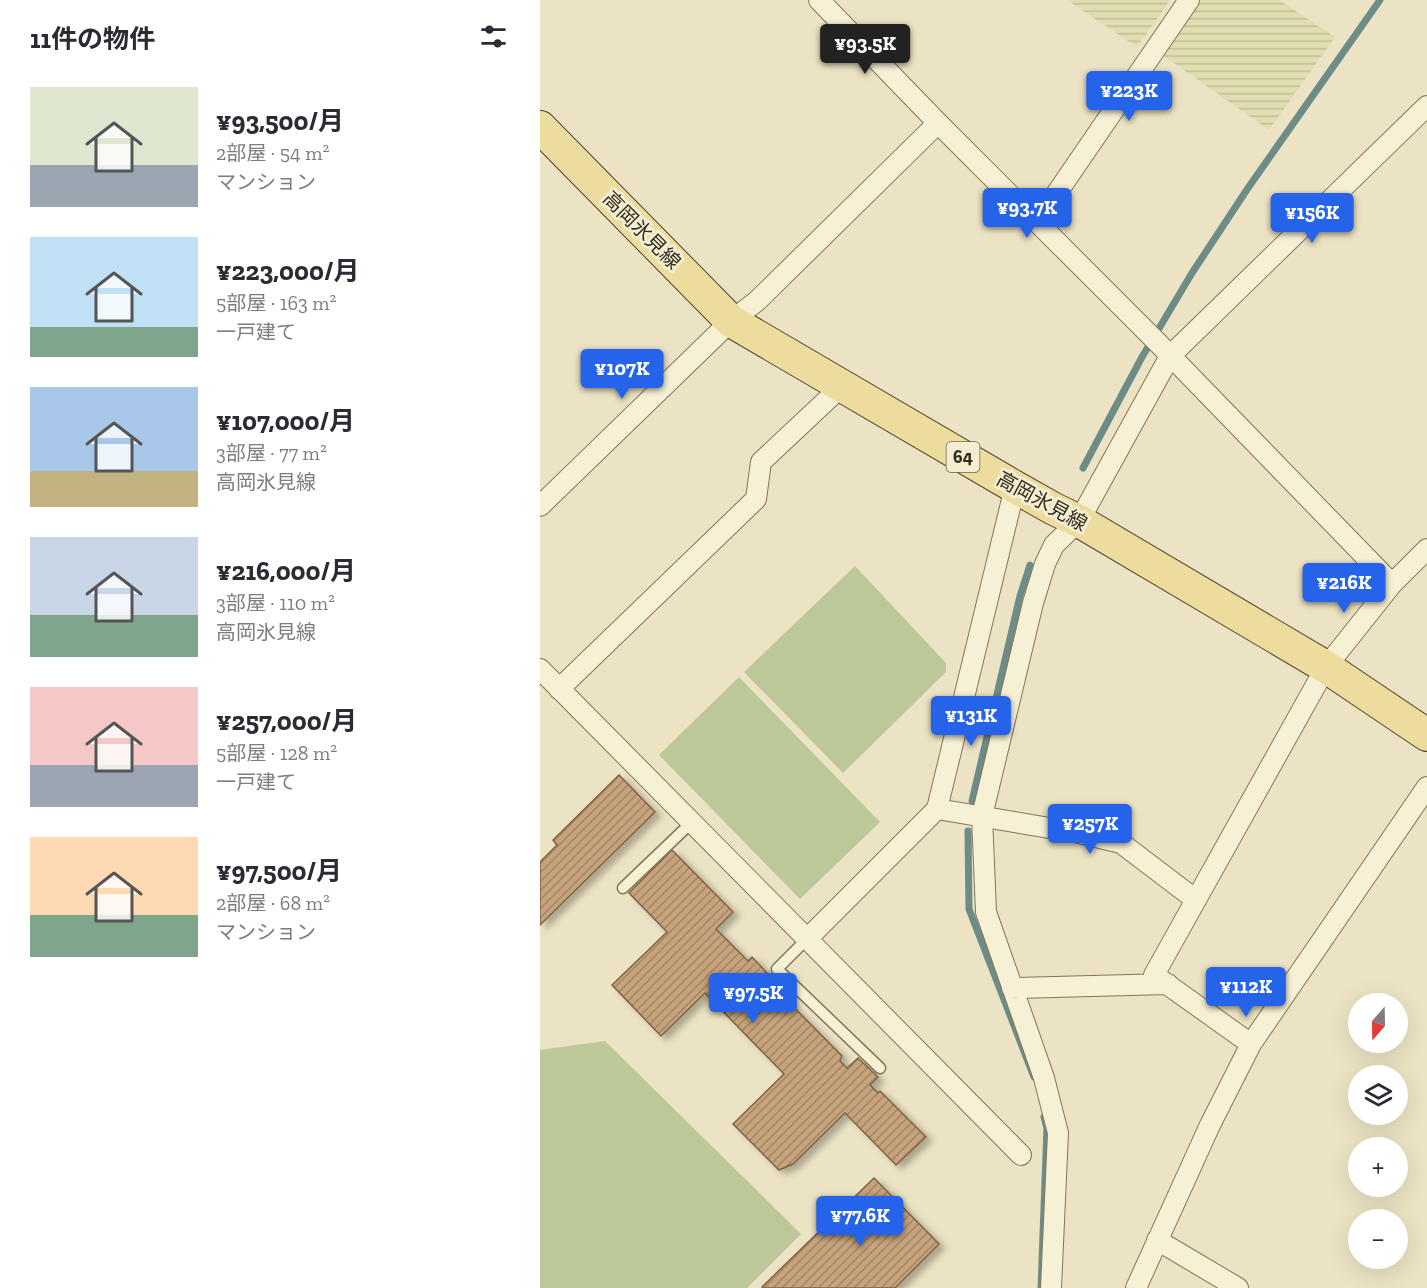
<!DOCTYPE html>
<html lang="ja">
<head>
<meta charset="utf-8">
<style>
	:root { --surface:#fff; --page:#f7f7f7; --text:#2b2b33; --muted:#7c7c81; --accent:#2563eb }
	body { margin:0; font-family:"Zilla Slab","Noto Sans JP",serif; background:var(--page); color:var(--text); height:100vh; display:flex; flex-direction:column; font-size:22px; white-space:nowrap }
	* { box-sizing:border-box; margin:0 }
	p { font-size:20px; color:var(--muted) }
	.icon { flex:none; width:33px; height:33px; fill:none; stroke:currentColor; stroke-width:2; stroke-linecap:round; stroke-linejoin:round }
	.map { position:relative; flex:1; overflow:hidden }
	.drawer { display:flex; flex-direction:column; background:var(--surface); width:540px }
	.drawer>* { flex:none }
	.needle { width:39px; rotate:200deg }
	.controls { position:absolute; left:808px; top:993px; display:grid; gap:12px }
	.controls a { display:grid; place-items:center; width:60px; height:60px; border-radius:50%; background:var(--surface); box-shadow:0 6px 24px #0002; font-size:30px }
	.price { position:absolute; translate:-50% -51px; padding:0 14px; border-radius:6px; background:var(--accent); color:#fff; font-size:20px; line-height:39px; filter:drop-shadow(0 2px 3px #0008) }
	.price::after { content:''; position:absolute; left:50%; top:36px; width:18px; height:14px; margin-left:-9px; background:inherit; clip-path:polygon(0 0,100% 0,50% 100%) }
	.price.active { background:#222; color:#fff }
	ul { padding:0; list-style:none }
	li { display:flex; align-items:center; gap:18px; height:150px; padding:0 30px }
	li span { display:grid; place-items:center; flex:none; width:168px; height:120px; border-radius:0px; color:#555 }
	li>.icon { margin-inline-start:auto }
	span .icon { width:72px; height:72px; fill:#fffc; stroke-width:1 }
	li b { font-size:26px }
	h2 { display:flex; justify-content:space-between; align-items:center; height:72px; padding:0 30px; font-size:26px }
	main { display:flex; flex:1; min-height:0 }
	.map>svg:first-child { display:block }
</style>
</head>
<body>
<main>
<section class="drawer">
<h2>11件の物件<svg class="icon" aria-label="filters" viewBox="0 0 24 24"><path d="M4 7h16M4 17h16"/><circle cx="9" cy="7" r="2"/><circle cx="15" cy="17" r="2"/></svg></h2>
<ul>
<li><span style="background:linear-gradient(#dfe7d0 65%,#9aa5b1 0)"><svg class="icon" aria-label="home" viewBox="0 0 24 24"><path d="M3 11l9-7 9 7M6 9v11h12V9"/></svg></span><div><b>¥93,500/月</b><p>2部屋 · 54 m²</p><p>マンション</p></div></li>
<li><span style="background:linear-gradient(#bfe0f5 75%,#7fa58c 0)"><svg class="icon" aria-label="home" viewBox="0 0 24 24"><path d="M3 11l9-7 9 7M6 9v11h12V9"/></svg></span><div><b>¥223,000/月</b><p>5部屋 · 163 m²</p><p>一戸建て</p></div></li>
<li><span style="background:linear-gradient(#a9c7e8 70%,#c2b280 0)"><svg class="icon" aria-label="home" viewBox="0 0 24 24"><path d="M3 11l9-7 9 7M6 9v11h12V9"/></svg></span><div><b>¥107,000/月</b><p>3部屋 · 77 m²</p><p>高岡氷見線</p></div></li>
<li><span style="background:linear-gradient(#c9d6e8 65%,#7fa58c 0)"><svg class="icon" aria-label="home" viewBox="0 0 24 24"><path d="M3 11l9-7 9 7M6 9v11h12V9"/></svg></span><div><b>¥216,000/月</b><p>3部屋 · 110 m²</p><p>高岡氷見線</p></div></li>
<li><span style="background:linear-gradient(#f6c9c9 65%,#9aa5b1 0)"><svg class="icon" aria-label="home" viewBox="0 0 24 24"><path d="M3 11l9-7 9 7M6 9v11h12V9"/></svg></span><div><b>¥257,000/月</b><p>5部屋 · 128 m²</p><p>一戸建て</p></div></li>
<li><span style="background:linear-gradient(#ffd9b3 65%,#7fa58c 0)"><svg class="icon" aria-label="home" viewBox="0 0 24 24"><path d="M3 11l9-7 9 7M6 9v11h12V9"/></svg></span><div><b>¥97,500/月</b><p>2部屋 · 68 m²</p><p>マンション</p></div></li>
</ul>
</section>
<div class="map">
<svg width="887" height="1288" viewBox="0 0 887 1288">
	<defs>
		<pattern id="farmland-rules" width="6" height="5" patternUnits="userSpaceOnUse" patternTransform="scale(1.5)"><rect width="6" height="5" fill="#e0ddb1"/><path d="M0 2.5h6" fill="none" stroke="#c1be98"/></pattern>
		<pattern id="building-hatch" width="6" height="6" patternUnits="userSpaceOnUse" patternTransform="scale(1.5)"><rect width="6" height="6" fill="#c6a37b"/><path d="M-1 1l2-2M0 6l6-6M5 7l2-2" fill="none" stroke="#a28564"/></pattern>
		<filter id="shadow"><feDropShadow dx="6" dy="4" stdDeviation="3" flood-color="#0004"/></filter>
	</defs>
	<rect width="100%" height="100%" fill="#ebe3c3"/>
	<path fill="url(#farmland-rules)" d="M 527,0 L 630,0 L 597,47 Z
		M 649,0 L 739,0 L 795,37 L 729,130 L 617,51 Z"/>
	<path fill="#bdc898" d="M 315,566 L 406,663 L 406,672 L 303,773 L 204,672 Z
		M 199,677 L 340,822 L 260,899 L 119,755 Z
		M 65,1041 L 261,1234 L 207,1288 L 0,1288 L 0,1050 Z"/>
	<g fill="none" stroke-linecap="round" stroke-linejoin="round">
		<path stroke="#6d8b87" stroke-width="7" d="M 543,468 L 602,357 L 652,273 L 708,188 L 840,0
			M 432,801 L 480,596 L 490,565
			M 428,831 L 429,909 L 494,1077
			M 501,1288 L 507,1128 L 504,1117"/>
	</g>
	<path fill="url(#building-hatch)" stroke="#816243" stroke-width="1.5" filter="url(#shadow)" d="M 79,775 L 115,812 L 0,925 L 0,862 L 17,845 L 13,840 Z
		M 132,850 L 193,912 L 176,929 L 208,961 L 212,957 L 229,975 L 226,979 L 302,1056 L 300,1061 L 307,1068 L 318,1058 L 338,1077 L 330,1085 L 338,1093 L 340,1091 L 386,1137 L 356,1165 L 305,1113 L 253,1164 L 239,1170 L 193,1124 L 244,1074 L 165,993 L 121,1036 L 72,985 L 127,932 L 89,893 Z
		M 334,1178 L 399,1244 L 355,1288 L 223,1288 L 222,1287 Z"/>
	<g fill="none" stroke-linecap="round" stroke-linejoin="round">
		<g stroke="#84755b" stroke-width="13">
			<path id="service" d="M 83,888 L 151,823
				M 267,939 L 237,969 L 340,1068"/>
		</g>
		<g stroke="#84755b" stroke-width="22">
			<path id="minor" d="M 279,0 L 398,123 L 619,344 L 852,584
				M 497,222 L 649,0
				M 0,506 L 191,321 L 217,301 L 398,123
				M 0,669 L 481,1155
				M 19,689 L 216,499 L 221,462 L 302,386
				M 397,809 L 539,833 L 581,843 L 656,900
				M 267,939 L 397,809 L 475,487
				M 472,988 L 628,984
				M 711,1044 L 614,975 L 786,667 L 852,584 L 887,549
				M 617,1240 L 698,1288
				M 511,1288 L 518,1133 L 504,1078 L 446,912 L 442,816 L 493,603 L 505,564 L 514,545 L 539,521 L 630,356 L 887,106
				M 596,1288 L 670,1125 L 711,1044 L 887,787"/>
		</g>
		<g stroke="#52432f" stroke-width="34">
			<path id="primary" d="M 0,127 L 191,321 L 475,487 L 514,509 L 539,521 L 786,667 L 887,735"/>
		</g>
		<use href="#service" stroke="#f6f0d5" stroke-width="10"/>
		<use href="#minor" stroke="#f6f0d5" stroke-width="20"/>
		<use href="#primary" stroke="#ecdc9d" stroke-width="32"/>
	</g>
	<g text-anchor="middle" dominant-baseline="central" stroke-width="6" stroke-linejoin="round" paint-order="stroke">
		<rect fill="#f3edd2" stroke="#6d6554" stroke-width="1.5" x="406.5" y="442" width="33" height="30" rx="4.5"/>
		<g font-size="18" font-weight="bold" fill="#342b1e">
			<text x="423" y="457">64</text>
		</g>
		<g font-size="20" fill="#342b1e" stroke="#f3edd2">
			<text transform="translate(102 230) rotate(45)">高岡氷見線</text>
			<text transform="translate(502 501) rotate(29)">高岡氷見線</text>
		</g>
	</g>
</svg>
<div class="controls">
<a><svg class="needle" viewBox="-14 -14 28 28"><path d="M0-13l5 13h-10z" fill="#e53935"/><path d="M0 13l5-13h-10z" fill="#7c7c81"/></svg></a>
<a><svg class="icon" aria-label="layers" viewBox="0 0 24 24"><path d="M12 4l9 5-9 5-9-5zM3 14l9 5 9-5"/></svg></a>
<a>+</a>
<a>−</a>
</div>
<b class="price active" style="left:325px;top:75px">¥93.5K</b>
<b class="price" style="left:589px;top:122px">¥223K</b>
<b class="price" style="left:487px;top:239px">¥93.7K</b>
<b class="price" style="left:772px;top:244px">¥156K</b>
<b class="price" style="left:82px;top:400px">¥107K</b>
<b class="price" style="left:804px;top:614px">¥216K</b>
<b class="price" style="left:431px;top:747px">¥131K</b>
<b class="price" style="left:550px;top:855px">¥257K</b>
<b class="price" style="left:706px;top:1018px">¥112K</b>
<b class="price" style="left:213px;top:1024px">¥97.5K</b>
<b class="price" style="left:320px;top:1247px">¥77.6K</b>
</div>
</main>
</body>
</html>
